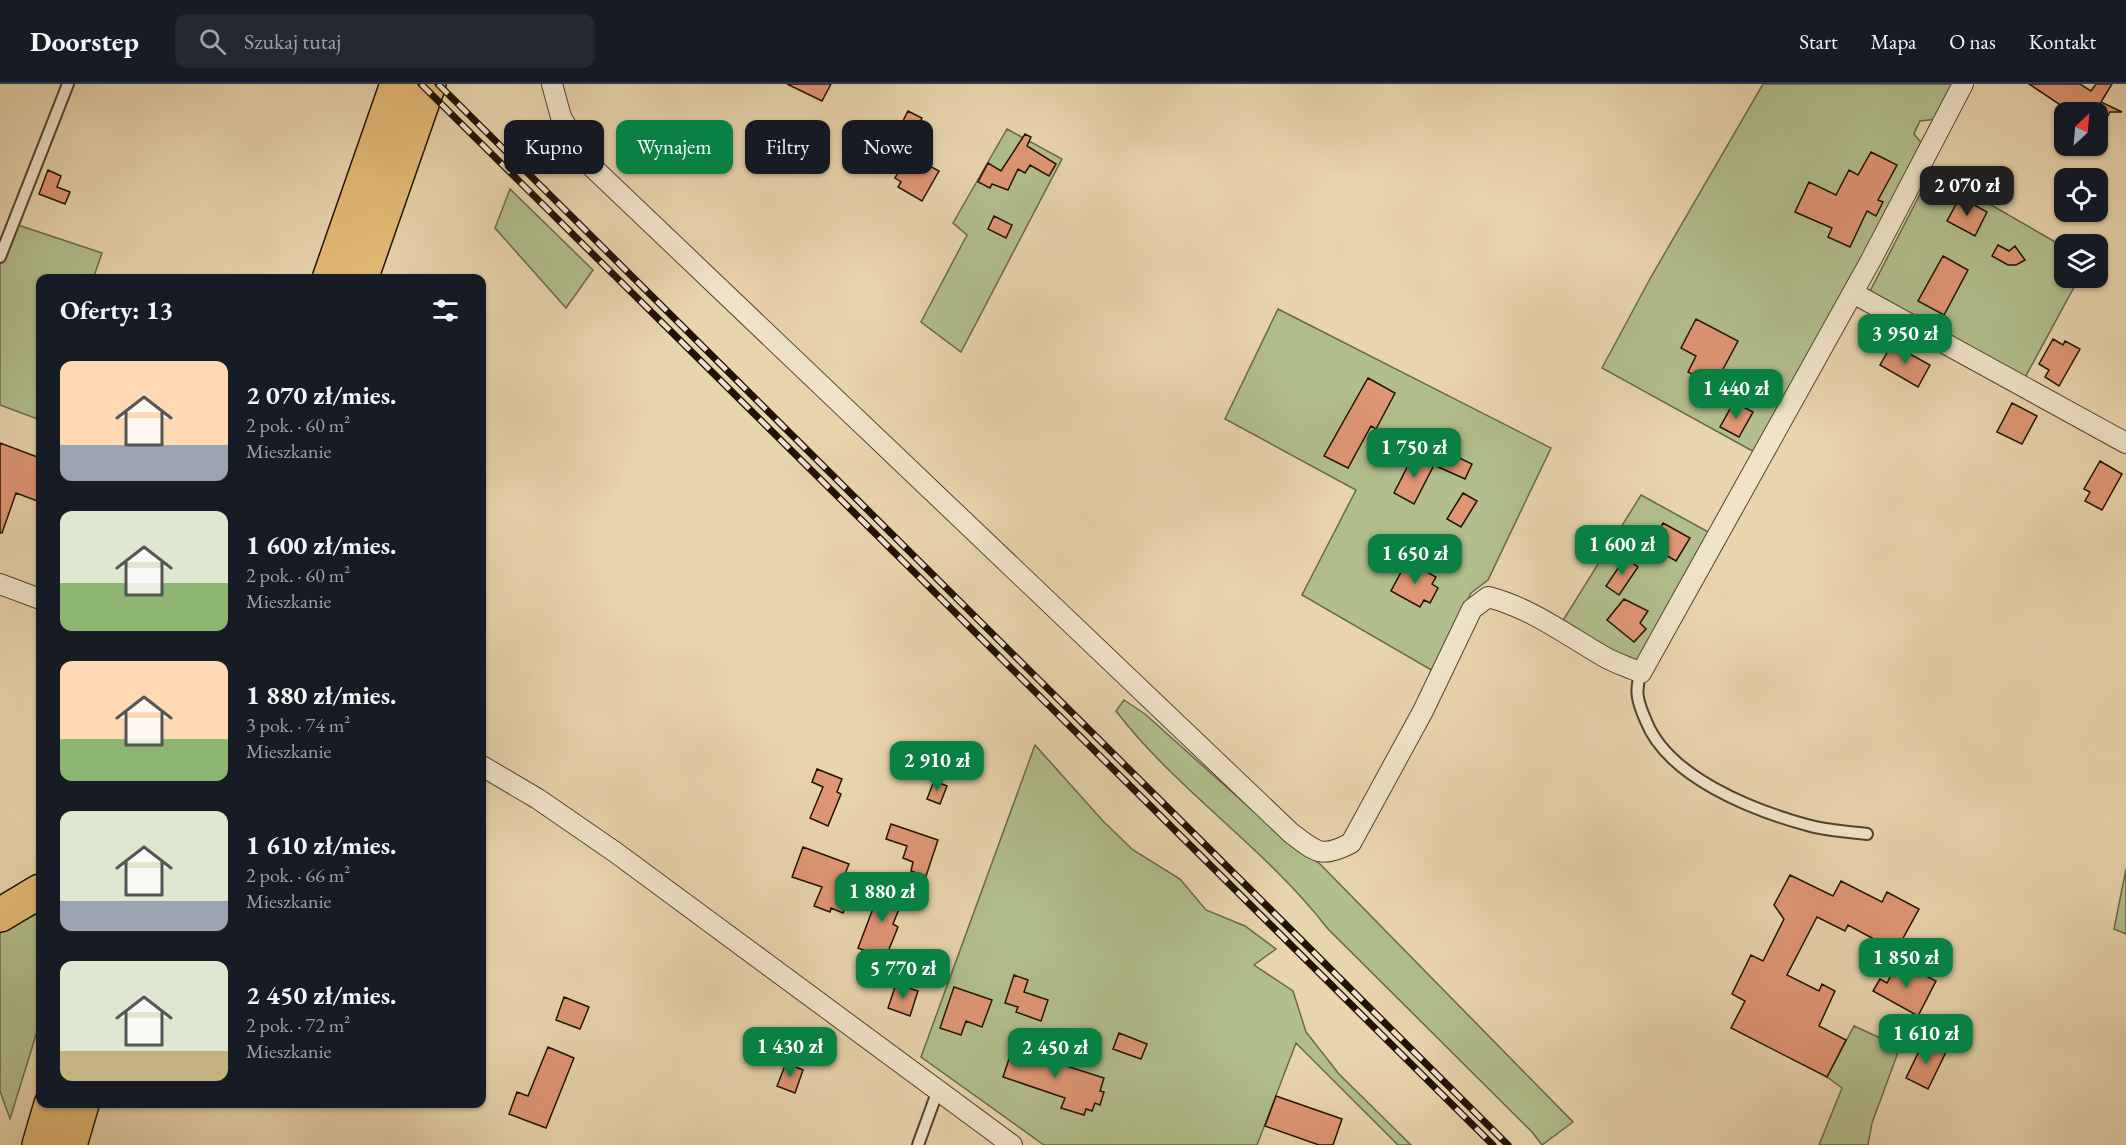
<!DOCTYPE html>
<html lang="pl">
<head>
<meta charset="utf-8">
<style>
	:root { --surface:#171b24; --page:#242831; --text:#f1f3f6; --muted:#9ea1a6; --line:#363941; --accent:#0b8043 }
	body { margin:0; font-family:"EB Garamond",serif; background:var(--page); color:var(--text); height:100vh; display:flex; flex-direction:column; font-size:22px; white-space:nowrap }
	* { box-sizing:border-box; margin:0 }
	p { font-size:20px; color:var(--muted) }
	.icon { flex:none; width:33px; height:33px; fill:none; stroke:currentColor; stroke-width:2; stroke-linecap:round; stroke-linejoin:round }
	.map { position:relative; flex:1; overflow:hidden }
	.drawer { position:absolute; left:36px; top:190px; width:450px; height:834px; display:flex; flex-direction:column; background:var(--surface); border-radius:12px; box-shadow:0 2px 4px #0004 }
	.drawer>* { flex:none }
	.top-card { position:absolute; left:504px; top:36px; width:570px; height:54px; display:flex; gap:12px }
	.needle { width:39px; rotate:26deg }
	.tools { position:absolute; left:2054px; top:18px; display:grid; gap:12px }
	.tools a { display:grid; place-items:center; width:54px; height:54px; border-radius:12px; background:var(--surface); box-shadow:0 2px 4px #0004; font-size:30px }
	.price { position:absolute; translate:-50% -51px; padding:0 14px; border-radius:12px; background:var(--accent); color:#fff; font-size:20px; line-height:39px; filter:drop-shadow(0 2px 3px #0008) }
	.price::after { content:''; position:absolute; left:50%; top:36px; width:18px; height:14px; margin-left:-9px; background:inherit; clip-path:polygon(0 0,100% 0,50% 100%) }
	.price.active { background:#222; color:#fff }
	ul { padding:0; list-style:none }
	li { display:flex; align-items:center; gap:18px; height:150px; padding:0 24px }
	li span { display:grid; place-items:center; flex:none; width:168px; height:120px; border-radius:12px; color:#555 }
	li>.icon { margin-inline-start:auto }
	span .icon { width:72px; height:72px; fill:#fffc; stroke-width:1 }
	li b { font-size:26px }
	h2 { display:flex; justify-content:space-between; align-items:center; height:72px; padding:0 24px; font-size:26px }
	.pill { padding:0 21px; border-radius:12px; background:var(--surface); box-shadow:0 2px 4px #0004; font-size:21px; line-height:54px }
	.pill.active { background:var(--accent); color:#fff }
	header { display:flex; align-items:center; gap:36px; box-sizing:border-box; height:84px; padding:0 30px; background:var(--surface); border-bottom:2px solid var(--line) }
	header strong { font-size:28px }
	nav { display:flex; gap:33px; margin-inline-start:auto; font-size:21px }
	.search { width:420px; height:54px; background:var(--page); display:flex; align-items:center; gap:15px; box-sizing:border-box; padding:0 21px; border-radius:12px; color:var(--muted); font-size:22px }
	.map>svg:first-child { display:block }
</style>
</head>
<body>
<header>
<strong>Doorstep</strong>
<div class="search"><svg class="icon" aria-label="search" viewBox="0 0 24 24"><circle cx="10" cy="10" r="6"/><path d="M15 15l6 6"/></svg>Szukaj tutaj</div>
<nav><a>Start</a><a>Mapa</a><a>O nas</a><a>Kontakt</a></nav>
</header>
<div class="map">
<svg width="2126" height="1061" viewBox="0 0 2126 1061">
	<rect width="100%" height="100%" fill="#e8d4ad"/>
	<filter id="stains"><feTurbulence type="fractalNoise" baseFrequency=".00333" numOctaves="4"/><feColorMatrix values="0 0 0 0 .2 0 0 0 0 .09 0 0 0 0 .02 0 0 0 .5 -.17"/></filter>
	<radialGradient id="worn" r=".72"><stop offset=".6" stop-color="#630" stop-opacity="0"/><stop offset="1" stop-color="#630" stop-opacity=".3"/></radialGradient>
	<path fill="#b2be8d" stroke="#68684a" stroke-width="1.5" d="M 1763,0 L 1955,0 L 1938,35 L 1920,37 L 1914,50 L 1924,62 L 1756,369 L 1602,284 L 1651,193 Z
		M 1007,45 L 1062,75 L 961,268 L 921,238 L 967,151 L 953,139 Z
		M 1932,87 L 2064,163 L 2064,194 L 2079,194 L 2022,299 L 1868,211 Z
		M 510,105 L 593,186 L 566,224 L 495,144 Z
		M 12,139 L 102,169 L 93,195 L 40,195 L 40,336 L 0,321 L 0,173 Z
		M 1278,225 L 1551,364 L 1488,496 L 1471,509 L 1433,587 L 1302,511 L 1356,406 L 1225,335 Z
		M 1641,411 L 1712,450 L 1640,576 L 1628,577 L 1562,538 Z
		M 1124,616 L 1145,630 L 1251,725 L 1320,780 L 1573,1038 L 1542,1061 L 1532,1048 L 1328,845 C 1266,764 1178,708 1116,627 Z
		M 1035,661 L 1103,737 L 1133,766 L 1180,795 L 1206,826 L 1245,842 L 1276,865 L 1254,881 L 1293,907 L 1306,948 L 1339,990 L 1411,1061 L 1398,1061 L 1296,959 L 1257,1061 L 1044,1061 L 921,973 Z
		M 2126,785 L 2126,850 L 2114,845 Z
		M 40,828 L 40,938 L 10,1035 L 0,1007 L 0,849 Z
		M 1854,942 L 1900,963 L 1872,1039 L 1868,1061 L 1819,1061 L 1842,1004 L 1827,993 Z"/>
	<path fill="#df9674" stroke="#1f1306" stroke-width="1.5" d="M 787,0 L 831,0 L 822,17 Z
		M 2029,0 L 2080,0 L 2091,7 L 2096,0 L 2112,0 L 2101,18 L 2122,28 L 2110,28 L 2097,52 L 2097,28 L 2071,28 Z
		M 908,27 L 922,34 L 904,69 L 890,62 Z
		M 1025,50 L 1031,53 L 1027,62 L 1056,80 L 1049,92 L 1030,81 L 1025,89 L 1018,85 L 1008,106 L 992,100 L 990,104 L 978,98 L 988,79 L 1001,87 Z
		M 1871,68 L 1897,81 L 1878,116 L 1883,118 L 1876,132 L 1867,127 L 1850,163 L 1828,153 L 1832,144 L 1795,128 L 1809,98 L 1836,111 L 1849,86 L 1858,91 Z
		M 908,70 L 939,87 L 922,117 L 898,103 L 901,98 L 895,94 Z
		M 48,86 L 61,92 L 57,103 L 70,108 L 65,120 L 39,110 Z
		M 1960,113 L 1987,128 L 1975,152 L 1947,137 Z
		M 994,132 L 1012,141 L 1006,154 L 988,145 Z
		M 1998,161 L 2009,167 L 2015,162 L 2025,176 L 2016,181 L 2008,181 L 1992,172 Z
		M 1943,172 L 1968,186 L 1944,231 L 1918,217 Z
		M 1696,235 L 1738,257 L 1714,302 L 1688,288 L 1696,272 L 1681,264 Z
		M 2053,255 L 2063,261 L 2065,257 L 2080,265 L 2059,302 L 2045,293 L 2049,286 L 2039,280 Z
		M 1892,260 L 1930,281 L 1918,303 L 1880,281 Z
		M 1368,294 L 1395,309 L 1376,345 L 1371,342 L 1348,384 L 1324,372 Z
		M 1734,318 L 1753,328 L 1739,353 L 1720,343 Z
		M 2012,319 L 2037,332 L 2022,360 L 1997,348 Z
		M 0,359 L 40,374 L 40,418 L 16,409 L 2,449 L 0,449 Z
		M 1441,365 L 1472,380 L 1465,395 L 1434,381 Z
		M 1414,370 L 1434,381 L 1414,420 L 1394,409 Z
		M 2100,377 L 2122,390 L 2102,426 L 2085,417 L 2090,408 L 2084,405 Z
		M 1463,409 L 1477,417 L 1461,443 L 1447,435 Z
		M 1663,439 L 1690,454 L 1676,477 L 1650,462 Z
		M 1625,474 L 1638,483 L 1619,511 L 1606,502 Z
		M 1407,477 L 1436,493 L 1432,500 L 1438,504 L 1430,519 L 1424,516 L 1420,523 L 1391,507 Z
		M 1624,515 L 1648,527 L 1640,539 L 1646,545 L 1634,558 L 1607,536 Z
		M 817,685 L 842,695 L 837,708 L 841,710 L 828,742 L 810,734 L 823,703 L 812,698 Z
		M 934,697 L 947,702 L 940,720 L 927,715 Z
		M 891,740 L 938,756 L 926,792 L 911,787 L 913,778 L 903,774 L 907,762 L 886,755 Z
		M 803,763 L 849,780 L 841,800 L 852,805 L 843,829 L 831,824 L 830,828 L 814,822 L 822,803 L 792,793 Z
		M 1790,791 L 1833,812 L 1841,797 L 1882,818 L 1887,808 L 1919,825 L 1896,867 L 1848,841 L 1845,847 L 1817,833 L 1787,891 L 1819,907 L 1822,900 L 1835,907 L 1819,942 L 1846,956 L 1827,993 L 1731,944 L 1745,917 L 1732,910 L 1751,871 L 1763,877 L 1784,835 L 1774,821 Z
		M 882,801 L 905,810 L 893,840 L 898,843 L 885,875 L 858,864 Z
		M 1898,878 L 1936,897 L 1918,932 L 1873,907 L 1880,895 L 1887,899 Z
		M 1014,891 L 1028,896 L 1024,908 L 1048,916 L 1041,937 L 1016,928 L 1018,923 L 1005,919 Z
		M 896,900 L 918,907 L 910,932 L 888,924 Z
		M 954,903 L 992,916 L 982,943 L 966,937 L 961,951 L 940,944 Z
		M 564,913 L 589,923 L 580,945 L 556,936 Z
		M 1119,949 L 1147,960 L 1141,975 L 1113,965 Z
		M 1924,957 L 1946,968 L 1928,1005 L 1906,994 Z
		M 1014,960 L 1058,975 L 1057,979 L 1104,994 L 1100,1007 L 1104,1008 L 1100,1021 L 1095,1019 L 1092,1027 L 1086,1025 L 1084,1031 L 1061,1024 L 1065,1014 L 1003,993 Z
		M 548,963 L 574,974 L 546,1044 L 509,1030 L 517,1008 L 528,1012 Z
		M 786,979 L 803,986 L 795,1009 L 777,1002 Z
		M 1276,1012 L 1342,1035 L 1333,1061 L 1319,1061 L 1265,1042 Z"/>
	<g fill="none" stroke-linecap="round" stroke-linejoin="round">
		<g stroke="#514330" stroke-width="14">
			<path id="lane" d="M 0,173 L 68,0
				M 1641,589 C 1634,607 1638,619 1646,637 C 1668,693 1752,726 1807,741 C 1826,747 1847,747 1867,750
				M 918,1061 L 938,1006"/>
		</g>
		<g stroke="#514330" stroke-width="22">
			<path id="street" d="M 552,0 L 561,33 L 588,79 L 1291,749 C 1316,768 1321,775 1351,759 L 1423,627 L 1472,525 L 1488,513 C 1531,524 1565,550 1603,572 C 1614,579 1629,583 1641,589 L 1871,176 L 1963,0
				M 1853,209 L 2126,359
				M 0,500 L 40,515
				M 482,682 L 538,715 L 615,768 L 1012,1061"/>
		</g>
		<g stroke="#1f1306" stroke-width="36">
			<path id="highway" d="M 329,195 L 397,0
				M 361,195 L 429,0
				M 0,831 L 40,807
				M 39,1061 L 51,1020
				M 70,1061 L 82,1020"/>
		</g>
		<use href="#lane" stroke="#f0e3ca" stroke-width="10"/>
		<use href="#street" stroke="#f0e3ca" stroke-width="20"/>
		<use href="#highway" stroke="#e4ba76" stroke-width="33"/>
		<g stroke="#1f1306" stroke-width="7">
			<path id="rail" d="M 421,0 L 1493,1061
				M 438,0 L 1508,1061"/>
		</g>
		<use href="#rail" stroke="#f0e3ca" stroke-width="4.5" stroke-dasharray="14" stroke-linecap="butt"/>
	</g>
	<rect width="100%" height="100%" filter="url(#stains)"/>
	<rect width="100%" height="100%" fill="url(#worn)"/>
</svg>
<div class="tools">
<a><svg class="needle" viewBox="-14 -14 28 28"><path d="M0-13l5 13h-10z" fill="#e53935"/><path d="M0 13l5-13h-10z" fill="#9ea1a6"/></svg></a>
<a><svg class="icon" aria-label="locate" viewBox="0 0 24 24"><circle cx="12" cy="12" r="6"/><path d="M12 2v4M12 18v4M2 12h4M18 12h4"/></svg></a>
<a><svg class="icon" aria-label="layers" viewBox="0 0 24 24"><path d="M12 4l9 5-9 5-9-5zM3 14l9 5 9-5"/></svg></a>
</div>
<b class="price active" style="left:1967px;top:133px">2 070 zł</b>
<b class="price" style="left:1905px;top:281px">3 950 zł</b>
<b class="price" style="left:1736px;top:336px">1 440 zł</b>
<b class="price" style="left:1414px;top:395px">1 750 zł</b>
<b class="price" style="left:1622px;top:492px">1 600 zł</b>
<b class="price" style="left:1415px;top:501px">1 650 zł</b>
<b class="price" style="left:937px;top:708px">2 910 zł</b>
<b class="price" style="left:882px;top:839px">1 880 zł</b>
<b class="price" style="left:1906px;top:905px">1 850 zł</b>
<b class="price" style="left:903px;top:916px">5 770 zł</b>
<b class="price" style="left:1926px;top:981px">1 610 zł</b>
<b class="price" style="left:790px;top:994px">1 430 zł</b>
<b class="price" style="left:1055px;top:995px">2 450 zł</b>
<div class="top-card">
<a class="pill">Kupno</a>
<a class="pill active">Wynajem</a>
<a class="pill">Filtry</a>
<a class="pill">Nowe</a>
</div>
<section class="drawer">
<h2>Oferty: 13<svg class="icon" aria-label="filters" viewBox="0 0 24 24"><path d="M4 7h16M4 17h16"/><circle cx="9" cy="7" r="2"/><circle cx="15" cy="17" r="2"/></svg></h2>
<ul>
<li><span style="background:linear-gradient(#ffd9b3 70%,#9aa5b1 0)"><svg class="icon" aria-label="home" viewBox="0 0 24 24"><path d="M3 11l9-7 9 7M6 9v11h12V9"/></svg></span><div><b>2 070 zł/mies.</b><p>2 pok. · 60 m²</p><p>Mieszkanie</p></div></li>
<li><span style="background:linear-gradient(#dfe7d0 60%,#8fb573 0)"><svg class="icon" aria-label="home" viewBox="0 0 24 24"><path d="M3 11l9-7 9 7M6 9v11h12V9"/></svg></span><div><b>1 600 zł/mies.</b><p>2 pok. · 60 m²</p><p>Mieszkanie</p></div></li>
<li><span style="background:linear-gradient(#ffd9b3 65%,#8fb573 0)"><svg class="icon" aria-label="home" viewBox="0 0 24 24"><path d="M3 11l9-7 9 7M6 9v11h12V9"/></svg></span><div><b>1 880 zł/mies.</b><p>3 pok. · 74 m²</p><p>Mieszkanie</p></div></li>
<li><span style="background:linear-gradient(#dfe7d0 75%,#9aa5b1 0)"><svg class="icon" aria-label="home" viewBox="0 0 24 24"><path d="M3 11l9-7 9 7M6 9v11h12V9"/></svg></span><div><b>1 610 zł/mies.</b><p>2 pok. · 66 m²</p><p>Mieszkanie</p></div></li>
<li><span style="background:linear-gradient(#dfe7d0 75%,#c2b280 0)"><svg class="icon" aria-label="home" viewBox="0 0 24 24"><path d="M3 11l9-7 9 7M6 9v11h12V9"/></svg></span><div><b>2 450 zł/mies.</b><p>2 pok. · 72 m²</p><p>Mieszkanie</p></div></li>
</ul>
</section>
</div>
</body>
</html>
